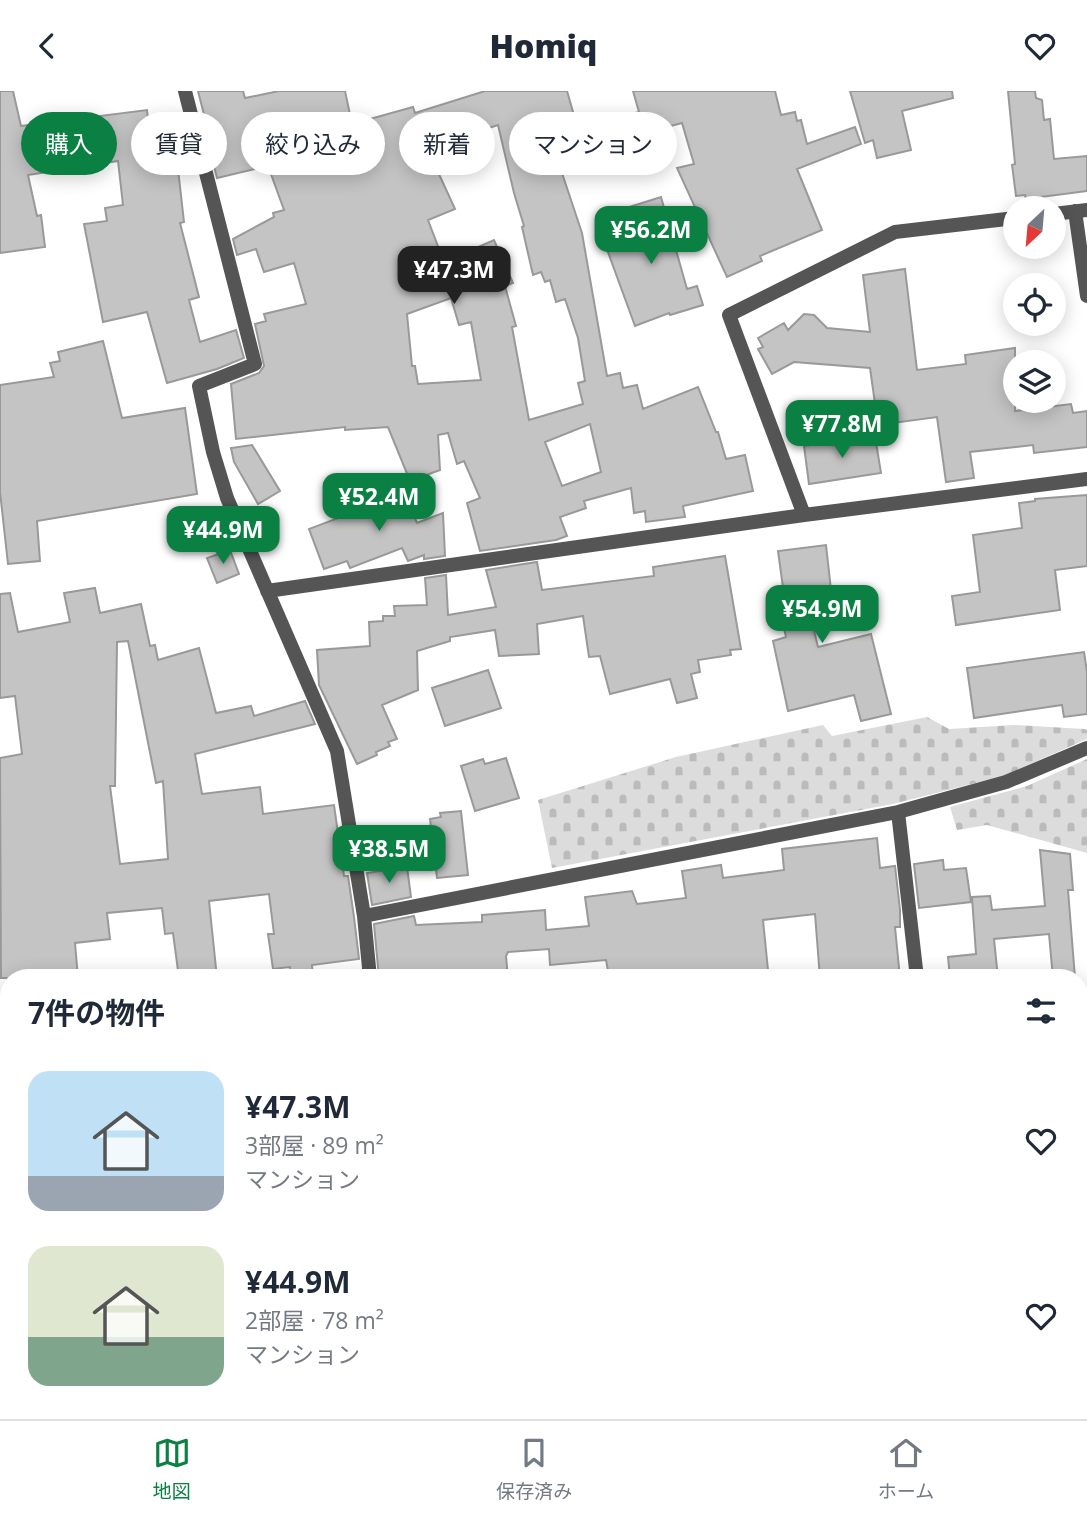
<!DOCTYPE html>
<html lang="ja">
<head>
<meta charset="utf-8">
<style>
	:root { --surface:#fff; --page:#f2f2f3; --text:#1f2937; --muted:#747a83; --line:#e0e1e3; --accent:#0b8043 }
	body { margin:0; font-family:"Open Sans","Noto Sans JP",sans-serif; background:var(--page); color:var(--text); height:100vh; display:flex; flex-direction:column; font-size:26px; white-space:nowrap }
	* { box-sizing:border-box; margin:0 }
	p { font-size:23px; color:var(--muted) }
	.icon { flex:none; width:38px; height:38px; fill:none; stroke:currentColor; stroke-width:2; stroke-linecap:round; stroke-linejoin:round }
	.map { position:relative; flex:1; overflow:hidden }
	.sheet { position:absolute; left:0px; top:878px; width:1088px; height:450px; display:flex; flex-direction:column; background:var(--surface); border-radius:28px 28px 0 0; box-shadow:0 4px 18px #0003 }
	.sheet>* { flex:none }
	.hud { position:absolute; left:21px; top:21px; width:700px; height:63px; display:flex; gap:14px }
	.needle { width:46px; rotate:206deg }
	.controls { position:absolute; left:1003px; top:105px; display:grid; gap:14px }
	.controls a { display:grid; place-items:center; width:63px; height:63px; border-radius:50%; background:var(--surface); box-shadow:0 4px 18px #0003; font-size:35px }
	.price { position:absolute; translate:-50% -60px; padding:0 16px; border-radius:14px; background:var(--accent); color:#fff; font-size:23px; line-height:46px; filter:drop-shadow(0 2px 4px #0008) }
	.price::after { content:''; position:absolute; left:50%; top:42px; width:21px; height:16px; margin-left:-10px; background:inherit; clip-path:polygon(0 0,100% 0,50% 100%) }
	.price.selected { background:#222; color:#fff }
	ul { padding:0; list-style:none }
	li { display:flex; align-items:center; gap:21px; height:175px; padding:0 28px }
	li span { display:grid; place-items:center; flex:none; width:196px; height:140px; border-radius:21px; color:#555 }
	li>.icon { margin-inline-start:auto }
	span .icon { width:84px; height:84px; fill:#fffc; stroke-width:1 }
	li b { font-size:30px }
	h2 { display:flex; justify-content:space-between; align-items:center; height:84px; padding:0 28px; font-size:30px }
	.pill { padding:0 24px; border-radius:32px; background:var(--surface); box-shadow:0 4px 18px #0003; font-size:24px; line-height:63px }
	.pill.selected { background:var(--accent); color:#fff }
	header { display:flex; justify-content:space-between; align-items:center; height:91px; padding:0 28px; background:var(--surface); font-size:32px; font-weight:800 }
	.dock { display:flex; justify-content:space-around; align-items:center; height:98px; border-top:2px solid var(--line); background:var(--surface); font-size:19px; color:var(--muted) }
	.dock a { display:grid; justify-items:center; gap:4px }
	.dock .selected { color:var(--accent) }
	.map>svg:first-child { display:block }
</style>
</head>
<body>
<header><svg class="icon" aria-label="back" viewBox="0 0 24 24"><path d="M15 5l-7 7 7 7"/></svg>Homiq<svg class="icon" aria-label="heart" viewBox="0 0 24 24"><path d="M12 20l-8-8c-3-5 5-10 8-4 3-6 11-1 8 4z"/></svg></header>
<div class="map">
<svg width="1087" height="1328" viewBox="0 0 1087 1328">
	<defs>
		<pattern id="cemetery-stones" width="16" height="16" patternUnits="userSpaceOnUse" patternTransform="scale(1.75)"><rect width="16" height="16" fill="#dcdcdc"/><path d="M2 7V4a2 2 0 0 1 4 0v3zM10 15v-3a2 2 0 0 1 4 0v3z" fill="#bbb"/></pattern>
	</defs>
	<rect width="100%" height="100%" fill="#fff"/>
	<path fill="url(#cemetery-stones)" d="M 927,626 L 949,638 L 1014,634 L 1084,638 L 1087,639 L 1087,648 L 1003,685 L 893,713 L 552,777 L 538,709 L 676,666 L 823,634 L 832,645 Z
		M 1087,668 L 1087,762 L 987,734 L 957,739 L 950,716 L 1027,695 Z"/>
	<path fill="#c4c4c4" stroke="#999" stroke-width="2" fill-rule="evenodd" d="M 0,0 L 13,0 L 21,35 L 147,19 L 152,65 L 156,64 L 158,80 L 178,78 L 184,131 L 180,132 L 199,206 L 189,209 L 200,251 L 236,239 L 244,267 L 217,278 L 167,292 L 147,221 L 103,231 L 84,133 L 107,130 L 105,117 L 123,114 L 118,70 L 28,84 L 37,125 L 41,124 L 45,156 L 0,162 Z
		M 198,0 L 243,0 L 245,7 L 279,0 L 345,0 L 352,33 L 413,16 L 415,22 L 485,0 L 567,0 L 580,45 L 601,40 L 609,71 L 562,82 L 582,142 L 607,285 L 620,282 L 623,297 L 637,294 L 643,318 L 698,296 L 716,341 L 718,341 L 726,368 L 745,364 L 753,400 L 683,415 L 685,426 L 646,431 L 645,420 L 634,422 L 631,397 L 584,410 L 586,417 L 560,426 L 567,445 L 556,449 L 480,460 L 467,412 L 480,407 L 464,370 L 457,373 L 448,342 L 438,344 L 440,379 L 410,390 L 388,336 L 345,339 L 345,336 L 236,348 L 231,293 L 259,282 L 264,275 L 255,233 L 266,230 L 264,223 L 306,213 L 294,172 L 264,181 L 256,158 L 237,164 L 233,148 L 274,126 L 273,122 L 284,119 L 268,75 L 217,87 L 209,56 L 212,55 ZM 498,34 L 514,102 L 524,135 L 522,136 L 533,184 L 541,181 L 545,191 L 550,189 L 556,211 L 565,208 L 578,247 L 585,290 L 578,292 L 583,313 L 529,329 L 512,236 L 516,235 L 505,195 L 513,192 L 494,149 L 444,171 L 428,129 L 455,118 L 427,57 ZM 451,207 L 459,234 L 471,231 L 481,289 L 418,293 L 415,275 L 412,275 L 407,223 ZM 590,333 L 601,381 L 562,395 L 545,351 Z
		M 633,0 L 775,0 L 781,24 L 795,21 L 797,30 L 801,29 L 807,53 L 855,36 L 861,53 L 797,78 L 822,139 L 760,165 L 762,170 L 727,186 L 677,77 L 694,73 L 682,32 L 633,45 L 627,24 L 639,21 Z
		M 850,0 L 952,0 L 953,7 L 902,20 L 911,59 L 877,67 L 873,49 L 865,52 Z
		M 1008,0 L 1035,0 L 1036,7 L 1042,9 L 1044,29 L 1050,28 L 1054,68 L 1087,65 L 1087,100 L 1026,108 L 1025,104 L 1016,105 L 1012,74 L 1015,73 Z
		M 661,106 L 687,198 L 697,195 L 703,214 L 670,224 L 669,222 L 635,235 L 605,153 L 631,143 L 623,118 Z
		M 905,178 L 917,279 L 966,273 L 965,264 L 1015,257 L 1015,320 L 1071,313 L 1073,322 L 1087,320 L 1087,356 L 1034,362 L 1033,354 L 970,361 L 974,387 L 946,391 L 937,326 L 878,334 L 870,277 L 794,271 L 772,283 L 758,258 L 763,256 L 758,247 L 784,232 L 788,239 L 804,223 L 814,224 L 827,237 L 870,241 L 863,184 Z
		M 103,250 L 122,327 L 185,317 L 197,403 L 37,430 L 40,470 L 8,473 L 0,401 L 0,294 L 54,286 L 50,272 L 60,270 L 58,261 Z
		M 875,345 L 881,382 L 809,393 L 804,355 Z
		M 252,354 L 280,400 L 258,413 L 234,371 L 231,357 Z
		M 403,397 L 417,432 L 443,422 L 445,465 L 424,468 L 424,464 L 408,470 L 402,457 L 350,477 L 347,470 L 324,478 L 309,438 L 357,420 L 356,416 Z
		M 1087,404 L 1087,475 L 1055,479 L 1060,519 L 956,534 L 952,505 L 980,501 L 973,444 L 1022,437 L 1019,412 L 1035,410 L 1035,408 Z
		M 826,454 L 831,499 L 805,502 L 818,556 L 871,543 L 891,623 L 861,630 L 854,604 L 788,620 L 773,550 L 786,546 L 778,512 L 785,511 L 778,460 Z
		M 230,459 L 239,483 L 217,492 L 207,467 Z
		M 725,465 L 741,558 L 730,559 L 731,564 L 698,569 L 700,581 L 691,583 L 697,607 L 677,612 L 670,588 L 610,603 L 600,565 L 589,566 L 583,525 L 537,533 L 539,563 L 499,565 L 495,539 L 450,546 L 450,550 L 417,560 L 418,599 L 382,614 L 397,648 L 388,651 L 390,655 L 376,661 L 377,664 L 357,673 L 319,594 L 317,559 L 370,555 L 369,531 L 383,530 L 383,525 L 395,525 L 394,515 L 427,514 L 425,487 L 446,484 L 448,524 L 496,516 L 486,479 L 537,471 L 542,499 L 654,485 L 653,476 Z
		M 95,497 L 100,522 L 141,513 L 150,555 L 155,554 L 158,569 L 199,557 L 216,622 L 251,615 L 254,625 L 305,610 L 315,633 L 195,663 L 202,703 L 260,696 L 263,723 L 334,714 L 344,785 L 348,785 L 354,826 L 359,868 L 312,874 L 313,887 L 291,887 L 290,876 L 273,878 L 268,843 L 274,843 L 269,803 L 209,810 L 217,887 L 179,887 L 173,842 L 165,843 L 162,817 L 107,822 L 110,848 L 75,852 L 78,887 L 1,887 L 0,667 L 22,663 L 15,605 L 0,607 L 0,503 L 10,502 L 18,541 L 70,531 L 64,502 ZM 128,550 L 156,692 L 163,690 L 168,768 L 120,773 L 110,695 L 115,695 L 117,551 Z
		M 1084,561 L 1087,581 L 1087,623 L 1064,626 L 1062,614 L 974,627 L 967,577 Z
		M 488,579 L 501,617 L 445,635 L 432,597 Z
		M 506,667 L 519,707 L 475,720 L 461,675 L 483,668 L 485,673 Z
		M 461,720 L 468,784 L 437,787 L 430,728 L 441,726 L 440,722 Z
		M 877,747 L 880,777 L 895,775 L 900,819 L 900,836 L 895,836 L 900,887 L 820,887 L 815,823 L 763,829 L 768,879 L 744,881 L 745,887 L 631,887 L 631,881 L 609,885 L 606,869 L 550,874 L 549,858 L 508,861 L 506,865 L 508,887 L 379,887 L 374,833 L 414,825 L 416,834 L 482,831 L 482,824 L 545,819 L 546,839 L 589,835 L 585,806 L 632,800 L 637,813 L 686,807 L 682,780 L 721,774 L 723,787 L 784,779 L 782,758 Z
		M 1040,759 L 1070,763 L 1073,799 L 1068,799 L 1075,887 L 1053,887 L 1049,843 L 994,848 L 998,887 L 950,887 L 948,866 L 976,863 L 972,806 L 990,805 L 992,819 L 1045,815 Z
		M 943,769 L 944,779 L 966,777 L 971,811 L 919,817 L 914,773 Z
		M 407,776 L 411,806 L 372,814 L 367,782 Z"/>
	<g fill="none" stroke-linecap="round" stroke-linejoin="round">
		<path stroke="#555" stroke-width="14" d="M 185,0 L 255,273 L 199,295 L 213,361 L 227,407 L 337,660 L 364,825 L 370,887
			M 1075,120 L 1087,205
			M 1054,123 L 1087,119
			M 804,424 L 729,224 L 895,141 L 1015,127
			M 267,500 L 804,424 L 1087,388
			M 898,721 L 917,887
			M 364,825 L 898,721 L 1006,691 L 1087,657
			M 1080,925 L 1087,924
			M 0,966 L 9,1011
			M 0,1024 L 9,1023
			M 72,1320 L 73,1328"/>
		<path stroke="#222" stroke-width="14" d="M 1080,1104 L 1087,1103
			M 0,1221 L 9,1220"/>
	</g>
</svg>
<div class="controls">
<a><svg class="needle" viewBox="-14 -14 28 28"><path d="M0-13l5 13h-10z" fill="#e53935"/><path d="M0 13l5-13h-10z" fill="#747a83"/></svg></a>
<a><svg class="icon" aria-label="locate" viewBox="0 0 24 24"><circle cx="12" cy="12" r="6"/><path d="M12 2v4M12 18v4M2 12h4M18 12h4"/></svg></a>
<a><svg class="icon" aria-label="layers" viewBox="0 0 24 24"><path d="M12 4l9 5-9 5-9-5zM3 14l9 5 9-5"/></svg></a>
</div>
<b class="price" style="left:651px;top:175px">¥56.2M</b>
<b class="price selected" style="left:454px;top:215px">¥47.3M</b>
<b class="price" style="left:842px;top:369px">¥77.8M</b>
<b class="price" style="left:379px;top:442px">¥52.4M</b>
<b class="price" style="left:223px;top:475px">¥44.9M</b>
<b class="price" style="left:822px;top:554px">¥54.9M</b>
<b class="price" style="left:389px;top:794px">¥38.5M</b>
<div class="hud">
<a class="pill selected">購入</a>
<a class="pill">賃貸</a>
<a class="pill">絞り込み</a>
<a class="pill">新着</a>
<a class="pill">マンション</a>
</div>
<section class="sheet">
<h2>7件の物件<svg class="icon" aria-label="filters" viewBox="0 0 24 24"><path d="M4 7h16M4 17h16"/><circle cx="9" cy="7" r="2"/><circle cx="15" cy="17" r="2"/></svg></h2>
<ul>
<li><span style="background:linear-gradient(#bfe0f5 75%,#9aa5b1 0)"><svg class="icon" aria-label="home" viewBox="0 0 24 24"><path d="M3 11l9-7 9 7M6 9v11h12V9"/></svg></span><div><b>¥47.3M</b><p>3部屋 · 89 m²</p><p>マンション</p></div><svg class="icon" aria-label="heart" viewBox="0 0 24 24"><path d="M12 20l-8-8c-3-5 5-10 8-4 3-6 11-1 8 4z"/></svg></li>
<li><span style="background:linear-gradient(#dfe7d0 65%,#7fa58c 0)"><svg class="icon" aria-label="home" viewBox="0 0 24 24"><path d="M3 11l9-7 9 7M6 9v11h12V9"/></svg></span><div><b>¥44.9M</b><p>2部屋 · 78 m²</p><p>マンション</p></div><svg class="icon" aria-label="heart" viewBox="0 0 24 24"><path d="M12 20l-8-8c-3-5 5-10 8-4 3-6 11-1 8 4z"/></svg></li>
</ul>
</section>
</div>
<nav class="dock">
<a class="selected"><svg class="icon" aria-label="map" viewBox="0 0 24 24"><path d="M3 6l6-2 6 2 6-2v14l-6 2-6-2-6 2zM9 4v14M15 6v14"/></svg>地図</a>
<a><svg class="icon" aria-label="saved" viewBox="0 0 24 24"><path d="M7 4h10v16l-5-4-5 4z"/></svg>保存済み</a>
<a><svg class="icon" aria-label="home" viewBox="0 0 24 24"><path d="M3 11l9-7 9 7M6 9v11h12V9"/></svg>ホーム</a>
</nav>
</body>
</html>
